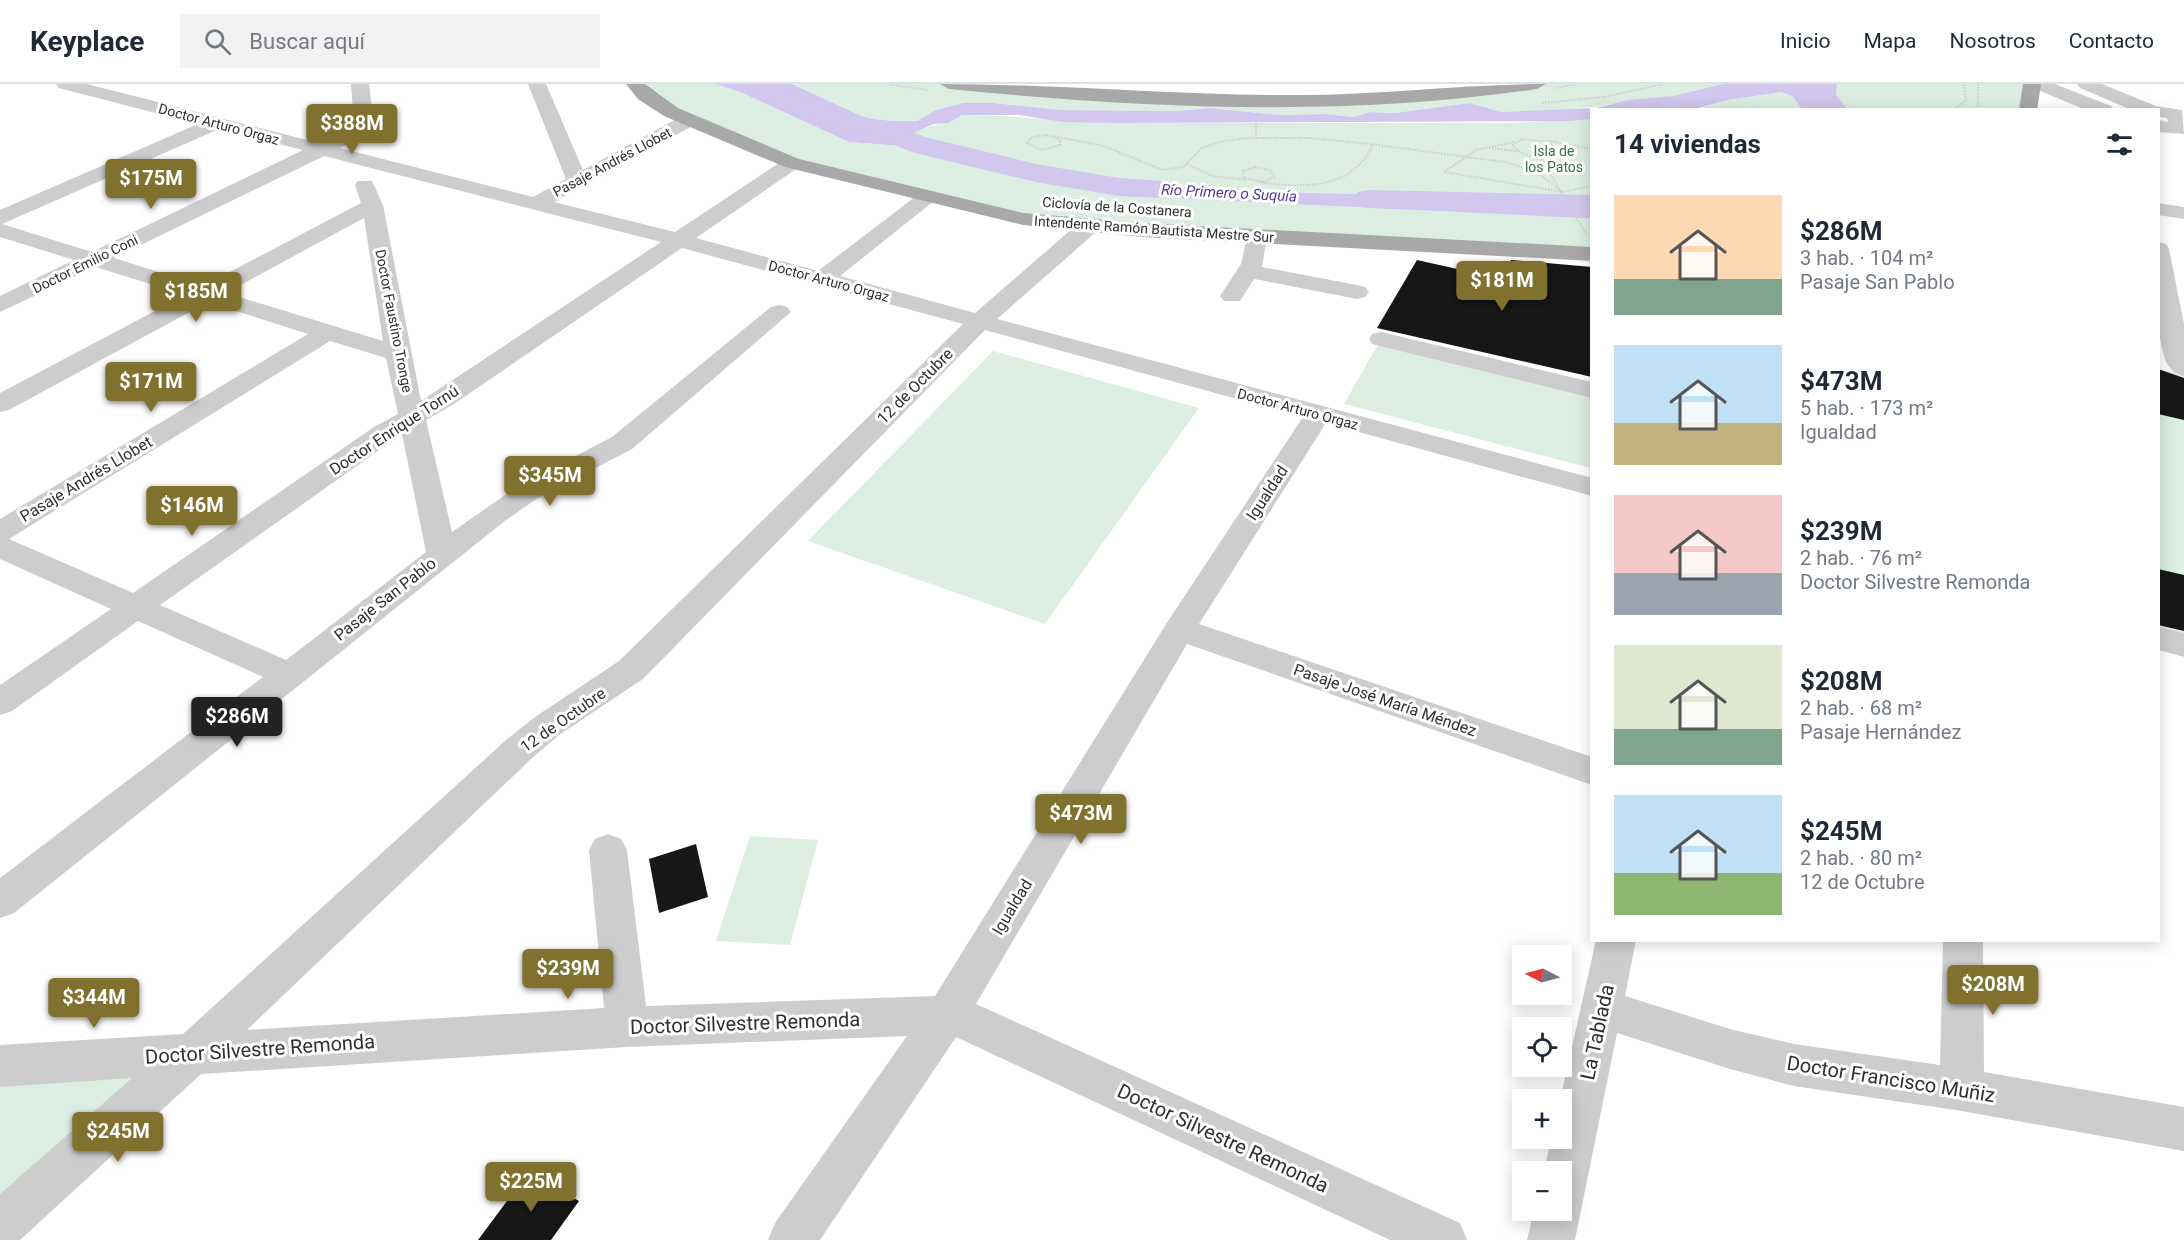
<!DOCTYPE html>
<html lang="es">
<head>
<meta charset="utf-8">
<style>
	:root { --surface:#fff; --page:#f2f2f3; --text:#1f2937; --muted:#747a83; --line:#e0e1e3; --accent:#80712e }
	body { margin:0; font-family:Roboto,sans-serif; background:var(--page); color:var(--text); height:100vh; display:flex; flex-direction:column; font-size:22px; white-space:nowrap }
	* { box-sizing:border-box; margin:0 }
	p { font-size:20px; color:var(--muted) }
	.icon { flex:none; width:33px; height:33px; fill:none; stroke:currentColor; stroke-width:2; stroke-linecap:round; stroke-linejoin:round }
	.map { position:relative; flex:1; overflow:hidden }
	.details { position:absolute; left:1590px; top:24px; width:570px; height:834px; display:flex; flex-direction:column; background:var(--surface); border-radius:0px; box-shadow:0 3px 15px #0003 }
	.details>* { flex:none }
	.needle { width:39px; rotate:276deg }
	.fabs { position:absolute; left:1512px; top:861px; display:grid; gap:12px }
	.fabs a { display:grid; place-items:center; width:60px; height:60px; border-radius:0px; background:var(--surface); box-shadow:0 3px 15px #0003; font-size:30px }
	.price { position:absolute; translate:-50% -51px; padding:0 14px; border-radius:6px; background:var(--accent); color:#fff; font-size:20px; line-height:39px; filter:drop-shadow(0 2px 3px #0008) }
	.price::after { content:''; position:absolute; left:50%; top:36px; width:18px; height:14px; margin-left:-9px; background:inherit; clip-path:polygon(0 0,100% 0,50% 100%) }
	.price.active { background:#222; color:#fff }
	ul { padding:0; list-style:none }
	li { display:flex; align-items:center; gap:18px; height:150px; padding:0 24px }
	li span { display:grid; place-items:center; flex:none; width:168px; height:120px; border-radius:0px; color:#555 }
	li>.icon { margin-inline-start:auto }
	span .icon { width:72px; height:72px; fill:#fffc; stroke-width:1 }
	li b { font-size:26px }
	h2 { display:flex; justify-content:space-between; align-items:center; height:72px; padding:0 24px; font-size:26px }
	header { display:flex; align-items:center; gap:36px; box-sizing:border-box; height:84px; padding:0 30px; background:var(--surface); border-bottom:2px solid var(--line) }
	header strong { font-size:28px }
	nav { display:flex; gap:33px; margin-inline-start:auto; font-size:21px }
	.search { width:420px; height:54px; background:var(--page); display:flex; align-items:center; gap:15px; box-sizing:border-box; padding:0 21px; border-radius:0px; color:var(--muted); font-size:22px }
	.map>svg:first-child { display:block }
</style>
</head>
<body>
<header>
<strong>Keyplace</strong>
<div class="search"><svg class="icon" aria-label="search" viewBox="0 0 24 24"><circle cx="10" cy="10" r="6"/><path d="M15 15l6 6"/></svg>Buscar aquí</div>
<nav><a>Inicio</a><a>Mapa</a><a>Nosotros</a><a>Contacto</a></nav>
</header>
<div class="map">
<svg width="2184" height="1156" viewBox="0 0 2184 1156">
	<rect width="100%" height="100%" fill="#fff"/>
	<path fill="#dceee2" d="M 635,0 L 716,0 L 740,8 L 849,58 L 901,62 L 1015,91 L 1123,112 L 1591,134 L 1591,170 L 1088,143 L 809,84 L 736,57 Z
		M 792,0 L 949,0 L 1007,6 L 1256,18 L 1512,4 L 1537,0 L 1723,0 L 1673,12 L 1559,27 L 1501,28 L 1470,19 L 1394,29 L 1370,28 L 1353,33 L 1326,30 L 1280,31 L 1210,24 L 1177,27 L 1061,26 L 993,19 L 936,26 L 917,37 L 897,37 L 868,35 Z
		M 1837,0 L 2032,0 L 2028,25 L 1847,25 L 1836,10 Z
		M 1781,8 L 1792,12 L 1802,25 L 1695,26 L 1728,16 Z
		M 962,31 C 1014,31 1065,38 1117,39 L 1509,39 L 1591,35 L 1591,114 L 1499,116 L 1459,110 L 1440,119 L 1429,112 L 1243,107 L 1073,97 L 1047,92 L 969,65 L 928,64 L 917,58 L 910,49 C 928,42 946,40 962,31 Z
		M 1381,255 L 1591,306 L 1591,384 L 1344,320 Z
		M 993,267 L 1199,324 L 1045,540 L 808,457 Z
		M 2158,285 L 2184,290 L 2184,551 L 2159,544 Z
		M 750,752 L 818,756 L 790,861 L 716,857 Z
		M 152,984 L 0,1126 L 0,1003 Z"/>
	<path fill="#d1c7ef" d="M 716,0 L 792,0 L 868,35 L 897,37 L 917,37 L 936,26 L 964,19 L 993,19 L 1061,26 L 1177,27 L 1210,24 L 1280,31 L 1326,30 L 1353,33 L 1370,28 L 1394,29 L 1470,19 L 1501,28 L 1596,24 L 1629,16 L 1673,12 L 1723,0 L 1837,0 L 1836,10 L 1847,25 L 1802,25 L 1792,12 L 1781,8 L 1728,16 L 1695,25 L 1592,26 L 1591,35 L 1568,37 L 1117,39 L 1063,38 L 1019,31 L 962,31 L 948,39 L 934,40 L 910,50 L 917,58 L 928,64 L 969,65 L 1047,92 L 1073,97 L 1242,107 L 1429,112 L 1440,119 L 1459,110 L 1499,116 L 1591,114 L 1591,134 L 1582,134 L 1123,112 L 1015,91 L 901,62 L 849,58 L 740,8 Z"/>
	<g fill="none" stroke-linecap="round" stroke-linejoin="round">
		<path fill="#d1c7ef" fill-rule="evenodd" d="M 739,0 L 776,0 L 841,28 L 883,37 L 925,53 L 1036,80 L 1119,94 L 1177,98 L 1182,105 L 1177,112 L 1166,114 L 1119,112 L 1036,98 L 915,69 L 865,50 L 823,41 L 743,6 Z
			M 1369,106 L 1592,111 L 1592,131 L 1369,124 L 1358,122 L 1353,115 L 1358,108 Z"/>
	</g>
	<path fill="#171717" d="M 1417,176 L 1502,195 L 1511,176 L 1592,183 L 1592,293 L 1377,244 Z
		M 2158,285 L 2184,294 L 2184,336 L 2158,330 Z
		M 2158,485 L 2184,491 L 2184,547 L 2158,541 Z
		M 696,760 L 708,813 L 659,829 L 649,775 Z
		M 528,1089 L 579,1117 L 551,1156 L 478,1156 Z"/>
	<g fill="none" stroke-linecap="round" stroke-linejoin="round">
		<path stroke="#cdcdcd" stroke-width="2" stroke-dasharray="1.5 1.5" stroke-linecap="butt" d="M 887,0 L 928,6
			M 1978,0 L 1978,26
			M 1557,4 L 1577,0
			M 1542,19 L 1604,13 L 1664,0
			M 1954,26 L 1966,16 L 1964,0
			M 1256,36 L 1256,53
			M 1047,51 L 1060,56 L 1060,61 L 1041,66 L 1027,59 L 1032,53 Z
			M 1052,52 L 1104,62 L 1162,86 L 1183,83 L 1202,64 L 1223,57 L 1249,54 L 1309,54 L 1370,60 L 1505,78 L 1537,88 L 1562,108
			M 1522,55 L 1544,57 L 1554,66 C 1542,76 1522,74 1513,61 Z
			M 1548,57 L 1592,65
			M 1514,58 L 1476,66 L 1444,88 L 1562,108 L 1592,102
			M 1489,64 L 1517,67
			M 1553,68 L 1572,63
			M 1540,72 L 1586,150
			M 1187,80 L 1212,92 L 1247,96
			M 1255,83 L 1270,86 L 1275,93 L 1264,98 L 1244,94 L 1243,87 Z
			M 1258,98 C 1303,104 1352,107 1373,60"/>
		<path fill="#cdcdcd" fill-rule="evenodd" d="M 56,0 L 87,0 L 319,59 L 354,41 L 351,0 L 369,0 L 374,43 L 362,53 L 340,64 L 533,113 L 566,95 L 528,0 L 546,0 L 583,86 L 682,32 L 696,32 L 699,36 L 696,40 L 554,118 L 675,148 L 785,75 L 799,75 L 802,79 L 799,83 L 696,154 L 818,187 L 920,109 L 934,109 L 938,113 L 934,117 L 840,192 L 975,229 L 1080,138 L 1096,138 L 1099,143 L 1096,148 L 997,235 L 1592,394 L 1592,412 L 1326,339 L 1199,540 L 1592,673 L 1592,701 L 1187,560 L 976,920 L 1460,1139 L 1467,1156 L 1390,1156 L 956,953 L 820,1156 L 768,1156 L 775,1139 L 907,952 L 627,963 L 201,990 L 20,1156 L 0,1156 L 0,1110 L 132,994 L 0,1003 L 0,961 L 183,950 L 506,656 L 535,633 L 619,577 L 963,240 L 682,164 L 454,320 L 426,336 L 452,448 L 518,402 L 612,353 L 771,223 L 779,221 L 787,223 L 791,228 L 632,365 L 538,414 L 506,436 L 14,829 L 0,834 L 0,794 L 263,593 L 138,537 L 12,627 L 0,631 L 0,601 L 111,525 L 0,475 L 0,435 L 308,250 L 208,218 L 9,326 L 0,328 L 0,309 L 185,211 L 96,183 L 0,228 L 0,212 L 74,176 L 0,153 L 0,126 L 198,40 L 59,4 ZM 219,45 L 303,66 L 92,168 L 2,140 ZM 324,72 L 661,158 L 421,317 L 383,121 L 372,97 L 358,97 L 355,101 L 361,119 L 203,202 L 114,174 ZM 364,134 L 383,257 L 226,209 ZM 985,246 L 1303,333 L 1168,537 L 935,912 L 646,922 L 627,766 L 621,755 L 608,750 L 595,755 L 589,766 L 604,924 L 247,946 L 530,676 L 559,651 L 643,595 ZM 330,257 L 386,274 L 398,330 L 374,343 L 133,509 L 9,455 ZM 402,350 L 426,468 L 286,576 L 160,521 Z
			M 2030,0 L 2055,0 L 2111,22 L 2113,26 L 2086,26 L 2033,4 Z
			M 2077,0 L 2102,0 L 2156,22 L 2182,26 L 2184,50 L 2158,48 L 2158,36 L 2168,38 L 2167,34 L 2158,33 L 2158,26 L 2132,26 L 2080,4 Z
			M 2158,119 L 2184,123 L 2184,135 L 2158,131 Z
			M 1256,146 L 1264,148 L 1267,153 L 1262,183 L 1357,201 L 1365,203 L 1369,208 L 1365,213 L 1357,215 L 1254,195 L 1240,217 L 1224,217 L 1220,212 L 1241,180 L 1248,148 Z
			M 2158,158 L 2166,160 L 2169,165 L 2184,240 L 2184,292 C 2176,290 2170,286 2166,278 C 2154,246 2158,193 2158,158 Z
			M 1381,248 L 1592,298 L 1592,314 L 1372,260 L 1369,255 L 1372,250 Z
			M 2158,543 L 2184,549 L 2184,573 L 2158,566 Z
			M 1596,856 L 1636,856 L 1625,912 L 1730,945 L 1794,960 L 1940,981 L 1943,856 L 1983,856 L 1984,988 L 2184,1023 L 2184,1067 L 1962,1027 L 1794,1002 L 1730,985 L 1617,949 L 1575,1156 L 1527,1156 L 1534,1126 L 1562,1126 L 1562,1088 L 1544,1088 L 1551,1054 L 1562,1054 L 1560,1016 Z"/>
		<path fill="#a8a8a8" fill-rule="evenodd" d="M 626,0 L 645,0 L 678,24 L 799,75 L 1023,129 L 1143,139 L 1592,163 L 1592,177 L 1143,153 L 1023,141 L 785,83 L 664,32 L 638,15 Z
			M 940,0 C 1060,0 1180,12 1300,11 C 1382,11 1464,0 1546,0 L 1537,5 C 1343,34 1143,24 949,5 Z
			M 2023,0 L 2041,0 L 2037,26 L 2019,26 Z"/>
	</g>
	<g text-anchor="middle" dominant-baseline="central" stroke-width="6" stroke-linejoin="round" paint-order="stroke">
		<g font-size="14" fill="#303030" stroke="#fff">
			<text transform="translate(219 40) rotate(15)">Doctor Arturo Orgaz</text>
			<text transform="translate(612 78) rotate(-28)">Pasaje Andrés Llobet</text>
			<text transform="translate(1117 123) rotate(4)">Ciclovía de la Costanera</text>
			<text transform="translate(1154 145) rotate(4)">Intendente Ramón Bautista Mestre Sur</text>
			<text transform="translate(85 180) rotate(-26)">Doctor Emilio Coni</text>
			<text transform="translate(829 197) rotate(15)">Doctor Arturo Orgaz</text>
			<text transform="translate(394 237) rotate(79)">Doctor Faustino Tronge</text>
			<text transform="translate(1298 325) rotate(15)">Doctor Arturo Orgaz</text>
		</g>
		<g font-size="14" fill="#38704e" stroke="#fff">
			<text x="1554" y="67">Isla de<tspan x="1554" dy="16">los Patos</tspan></text>
		</g>
		<g font-size="15" font-style="italic" fill="#4e359a" stroke="#fff">
			<text transform="translate(1229 109) rotate(3)">Río Primero o Suquía</text>
		</g>
		<g font-size="16" fill="#303030" stroke="#fff">
			<text transform="translate(915 302) rotate(-45)">12 de Octubre</text>
			<text transform="translate(394 346) rotate(-33)">Doctor Enrique Tornú</text>
			<text transform="translate(86 395) rotate(-31)">Pasaje Andrés Llobet</text>
			<text transform="translate(1267 409) rotate(-57)">Igualdad</text>
			<text transform="translate(385 515) rotate(-38)">Pasaje San Pablo</text>
			<text transform="translate(1385 616) rotate(19)">Pasaje José María Méndez</text>
			<text transform="translate(563 636) rotate(-35)">12 de Octubre</text>
			<text transform="translate(1012 823) rotate(-59)">Igualdad</text>
		</g>
		<g font-size="20" fill="#303030" stroke="#fff">
			<text transform="translate(745 939) rotate(-2)">Doctor Silvestre Remonda</text>
			<text transform="translate(1597 948) rotate(-78)">La Tablada</text>
			<text transform="translate(260 965) rotate(-4)">Doctor Silvestre Remonda</text>
			<text transform="translate(1891 995) rotate(9)">Doctor Francisco Muñiz</text>
			<text transform="translate(1223 1054) rotate(25)">Doctor Silvestre Remonda</text>
		</g>
	</g>
</svg>
<div class="fabs">
<a><svg class="needle" viewBox="-14 -14 28 28"><path d="M0-13l5 13h-10z" fill="#e53935"/><path d="M0 13l5-13h-10z" fill="#747a83"/></svg></a>
<a><svg class="icon" aria-label="locate" viewBox="0 0 24 24"><circle cx="12" cy="12" r="6"/><path d="M12 2v4M12 18v4M2 12h4M18 12h4"/></svg></a>
<a>+</a>
<a>−</a>
</div>
<b class="price" style="left:352px;top:71px">$388M</b>
<b class="price" style="left:151px;top:126px">$175M</b>
<b class="price" style="left:1502px;top:228px">$181M</b>
<b class="price" style="left:196px;top:239px">$185M</b>
<b class="price" style="left:151px;top:329px">$171M</b>
<b class="price" style="left:550px;top:423px">$345M</b>
<b class="price" style="left:192px;top:453px">$146M</b>
<b class="price active" style="left:237px;top:664px">$286M</b>
<b class="price" style="left:1081px;top:761px">$473M</b>
<b class="price" style="left:568px;top:916px">$239M</b>
<b class="price" style="left:1993px;top:932px">$208M</b>
<b class="price" style="left:94px;top:945px">$344M</b>
<b class="price" style="left:118px;top:1079px">$245M</b>
<b class="price" style="left:531px;top:1129px">$225M</b>
<section class="details">
<h2>14 viviendas<svg class="icon" aria-label="filters" viewBox="0 0 24 24"><path d="M4 7h16M4 17h16"/><circle cx="9" cy="7" r="2"/><circle cx="15" cy="17" r="2"/></svg></h2>
<ul>
<li><span style="background:linear-gradient(#ffd9b3 70%,#7fa58c 0)"><svg class="icon" aria-label="home" viewBox="0 0 24 24"><path d="M3 11l9-7 9 7M6 9v11h12V9"/></svg></span><div><b>$286M</b><p>3 hab. · 104 m²</p><p>Pasaje San Pablo</p></div></li>
<li><span style="background:linear-gradient(#bfe0f5 65%,#c2b280 0)"><svg class="icon" aria-label="home" viewBox="0 0 24 24"><path d="M3 11l9-7 9 7M6 9v11h12V9"/></svg></span><div><b>$473M</b><p>5 hab. · 173 m²</p><p>Igualdad</p></div></li>
<li><span style="background:linear-gradient(#f6c9c9 65%,#9aa5b1 0)"><svg class="icon" aria-label="home" viewBox="0 0 24 24"><path d="M3 11l9-7 9 7M6 9v11h12V9"/></svg></span><div><b>$239M</b><p>2 hab. · 76 m²</p><p>Doctor Silvestre Remonda</p></div></li>
<li><span style="background:linear-gradient(#dfe7d0 70%,#7fa58c 0)"><svg class="icon" aria-label="home" viewBox="0 0 24 24"><path d="M3 11l9-7 9 7M6 9v11h12V9"/></svg></span><div><b>$208M</b><p>2 hab. · 68 m²</p><p>Pasaje Hernández</p></div></li>
<li><span style="background:linear-gradient(#bfe0f5 65%,#8fb573 0)"><svg class="icon" aria-label="home" viewBox="0 0 24 24"><path d="M3 11l9-7 9 7M6 9v11h12V9"/></svg></span><div><b>$245M</b><p>2 hab. · 80 m²</p><p>12 de Octubre</p></div></li>
</ul>
</section>
</div>
</body>
</html>
